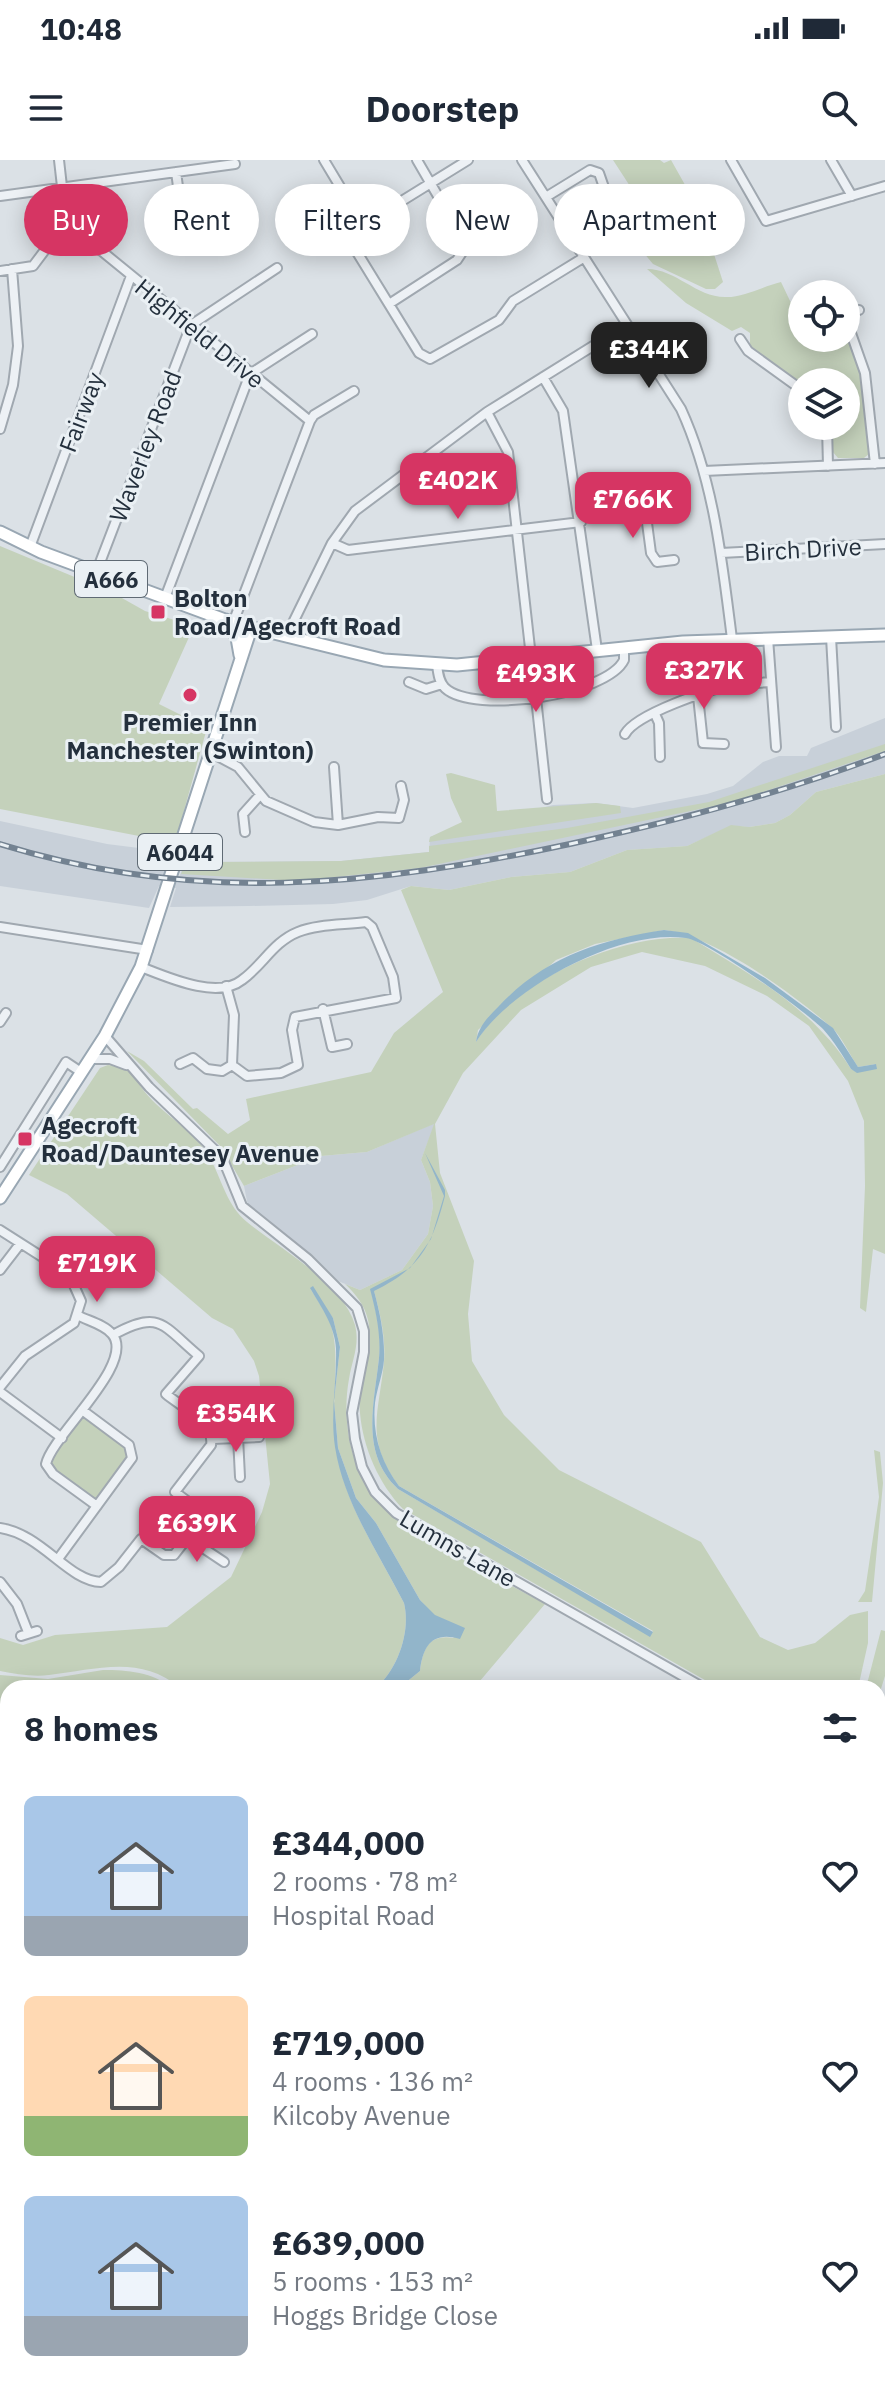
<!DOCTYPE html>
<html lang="en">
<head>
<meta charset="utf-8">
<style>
	:root { --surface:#fff; --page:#f6f6f7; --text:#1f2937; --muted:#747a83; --accent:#d63563 }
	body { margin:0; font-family:"IBM Plex Sans",sans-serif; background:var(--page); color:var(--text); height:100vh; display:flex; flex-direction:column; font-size:30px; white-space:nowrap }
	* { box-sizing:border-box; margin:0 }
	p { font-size:26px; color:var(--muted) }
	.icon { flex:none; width:44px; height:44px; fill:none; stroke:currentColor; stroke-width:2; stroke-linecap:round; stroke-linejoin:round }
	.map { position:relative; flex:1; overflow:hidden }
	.drawer { position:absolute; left:0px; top:1520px; width:886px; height:712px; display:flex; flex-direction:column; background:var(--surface); border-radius:24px 24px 0 0; box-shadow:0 4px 20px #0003 }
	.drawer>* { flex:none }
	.guide { position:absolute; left:24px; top:24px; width:838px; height:72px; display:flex; gap:16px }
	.controls { position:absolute; left:788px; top:120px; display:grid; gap:16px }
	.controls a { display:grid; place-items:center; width:72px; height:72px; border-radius:50%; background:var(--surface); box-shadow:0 4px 20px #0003; font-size:40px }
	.price { position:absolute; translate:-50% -68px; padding:0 18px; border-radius:16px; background:var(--accent); color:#fff; font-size:26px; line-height:52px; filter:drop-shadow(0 2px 4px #0008) }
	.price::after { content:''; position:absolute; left:50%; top:48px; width:24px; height:18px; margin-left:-12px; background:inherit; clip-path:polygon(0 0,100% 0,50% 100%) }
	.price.on { background:#222; color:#fff }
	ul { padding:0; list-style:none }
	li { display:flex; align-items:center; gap:24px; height:200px; padding:0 24px }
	li span { display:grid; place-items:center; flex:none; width:224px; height:160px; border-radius:12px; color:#555 }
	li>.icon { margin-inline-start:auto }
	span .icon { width:96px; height:96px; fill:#fffc; stroke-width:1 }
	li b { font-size:34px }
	h2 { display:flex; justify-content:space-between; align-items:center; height:96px; padding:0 24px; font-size:34px }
	.pill { padding:0 28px; border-radius:36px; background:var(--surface); box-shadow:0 4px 20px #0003; font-size:28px; line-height:72px }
	.pill.on { background:var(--accent); color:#fff }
	.status { display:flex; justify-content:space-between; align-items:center; height:56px; padding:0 40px; background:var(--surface); direction:ltr }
	.status svg { height:22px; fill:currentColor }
	header { display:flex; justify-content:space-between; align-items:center; height:104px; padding:0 24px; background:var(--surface); font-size:36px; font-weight:700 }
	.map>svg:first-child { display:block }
</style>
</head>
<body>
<div class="status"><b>10:48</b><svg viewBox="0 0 49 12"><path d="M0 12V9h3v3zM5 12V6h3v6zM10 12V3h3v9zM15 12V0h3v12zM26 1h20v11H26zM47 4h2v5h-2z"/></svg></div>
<header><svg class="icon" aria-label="menu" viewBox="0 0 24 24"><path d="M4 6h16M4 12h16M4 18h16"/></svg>Doorstep<svg class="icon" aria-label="search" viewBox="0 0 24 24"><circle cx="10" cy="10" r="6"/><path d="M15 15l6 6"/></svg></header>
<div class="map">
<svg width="885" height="2232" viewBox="0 0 885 2232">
	<rect width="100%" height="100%" fill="#dbe1e6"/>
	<path fill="#c8d0d9" d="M 885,558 L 885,614 L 816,632 L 790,655 L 775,663 L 749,667 L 731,666 L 687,686 L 627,690 L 570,712 L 511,717 L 449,730 L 411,726 L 367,740 L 333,744 L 249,746 L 170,747 L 176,728 L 159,726 L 149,748 L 0,726 L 0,661 L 107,684 L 171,692 L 164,715 L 179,717 L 189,694 L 206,696 L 206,702 L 341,701 L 429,692 L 430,677 L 441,673 L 553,645 L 596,643 L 633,648 L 707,634 L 733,626 L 763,602 L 779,596 L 807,596 L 811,588 Z
		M 435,963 L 421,1000 L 430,1022 L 433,1046 L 428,1074 L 402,1110 L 360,1130 L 338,1121 L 248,1046 L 244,1026 L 321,996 L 367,992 Z"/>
	<path fill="#c4d1bb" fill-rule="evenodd" d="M 613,0 L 660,0 L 664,3 L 671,0 L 715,78 L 713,91 L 723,122 L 715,129 L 706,129 L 653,104 L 643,92 L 663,77 Z
		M 647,109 C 676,109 696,137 725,137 C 742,138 764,126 781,122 L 802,166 L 802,178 L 846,178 L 846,169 L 861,212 L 869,294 L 864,298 L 838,298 L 832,291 L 830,266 L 846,266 L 846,222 L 802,224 L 750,187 L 750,173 L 741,167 L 732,171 L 686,143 Z
		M 0,386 L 113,433 L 145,451 L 194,466 L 159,544 L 207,568 L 175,683 L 0,649 Z
		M 885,584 L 885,591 L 733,642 L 420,708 L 298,721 L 181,714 L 189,694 L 206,696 L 206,702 L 341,701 L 429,692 L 429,686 L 567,668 L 709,642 Z
		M 451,613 L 495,625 L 497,651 L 596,643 L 620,646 L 621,653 L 429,682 L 430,677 L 462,662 L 451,638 L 446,614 Z
		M 885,614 L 885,1094 L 873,1089 L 866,1152 L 860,1148 L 865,1026 L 864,961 L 848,921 L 809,866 L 767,836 L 705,806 L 642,792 L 591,807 L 521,850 L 463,913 L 435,964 L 440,1013 L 474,1101 L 468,1154 L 472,1201 L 504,1255 L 559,1310 L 701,1382 L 760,1477 L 788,1490 L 815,1483 L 850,1455 L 868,1451 L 868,1483 L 858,1528 L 719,1528 L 403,1349 C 379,1324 363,1288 360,1253 C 355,1203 393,1168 345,1124 L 360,1130 L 402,1110 L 428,1074 L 433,1046 L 430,1022 L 421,1000 L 434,964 L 367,992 L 321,996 L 244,1026 L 221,987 L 127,891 L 144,901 L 193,949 L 197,948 L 228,974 L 250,960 L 246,939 L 371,912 L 394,873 L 443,832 L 401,730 L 411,726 L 449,730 L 511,717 L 570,712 L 627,690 L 687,686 L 731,665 L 749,667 L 775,663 L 790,655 L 816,632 ZM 664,770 C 714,776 792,833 830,866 C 842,876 849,894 858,907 L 876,904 L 857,912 L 851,909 C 813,848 751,815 691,778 C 619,773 513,821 476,882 L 478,870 L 556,800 L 595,784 ZM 373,1128 C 380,1152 386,1177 384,1202 C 379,1253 364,1279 399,1326 L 653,1471 L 650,1476 L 398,1329 C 360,1293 374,1245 379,1198 C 382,1175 376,1152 371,1130 Z
		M 108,905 C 112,906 115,904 119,905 C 129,908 139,924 144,931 C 164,956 196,971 211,1000 C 223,1023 227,1045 247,1062 C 280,1089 343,1123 355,1165 C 360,1185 352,1200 349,1219 C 342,1257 349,1302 372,1334 C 399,1371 501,1419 545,1444 L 474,1528 L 399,1528 L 420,1511 C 423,1489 428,1474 454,1478 L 420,1440 L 376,1363 L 356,1338 L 338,1288 L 334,1241 L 340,1187 L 333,1158 L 310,1128 C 316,1138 324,1149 329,1160 C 343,1192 329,1248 336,1287 C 344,1344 378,1392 404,1443 C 411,1471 398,1509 376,1528 L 180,1528 C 140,1494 95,1510 49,1515 C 33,1517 16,1514 0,1511 L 0,1478 L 23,1485 L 55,1475 L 167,1467 L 231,1417 L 262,1352 L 270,1324 L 259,1216 L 254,1201 L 233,1169 L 212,1158 L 67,1034 L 29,1015 L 100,908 Z
		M 83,1253 L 128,1287 L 130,1298 L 97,1344 L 52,1310 L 48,1300 Z
		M 874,1290 L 880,1292 L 883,1323 L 872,1442 L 858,1442 L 865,1431 L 879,1337 Z
		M 881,1470 L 885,1471 L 885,1516 L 878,1538 L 878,1528 L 866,1528 Z
		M 103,1510 C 127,1510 153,1512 172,1528 L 8,1528 L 8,1588 L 0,1586 L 0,1515 L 48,1519 Z
		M 878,1883 L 885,1885 L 885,2016 L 880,2018 Z
		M 8,1971 L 8,2096 L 0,2097 L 0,1973 Z
		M 878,2098 L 885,2112 L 885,2232 L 467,2232 L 463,2224 L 878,2224 Z
		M 8,2128 L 8,2224 L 424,2224 L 428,2232 L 0,2232 L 0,2130 Z"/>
	<path fill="#92b5ca" d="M 664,770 L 688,773 L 765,818 L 833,868 L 858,907 L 876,904 L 877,909 L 857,913 L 851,909 C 843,896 834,881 823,869 C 805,851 709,781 686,778 C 619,768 510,828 476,882 C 478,867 488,857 499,846 C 545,797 599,780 664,770 Z
		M 425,993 L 445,1030 L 445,1036 C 432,1085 421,1108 374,1131 C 380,1153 385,1176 384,1200 C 383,1214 377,1228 375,1243 C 372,1274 381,1302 399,1326 L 653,1472 L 650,1477 L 398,1329 C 360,1293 374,1245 379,1198 C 381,1174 376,1152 370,1129 L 410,1108 L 431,1079 L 444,1036 Z
		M 313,1126 L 333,1158 L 340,1187 L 334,1241 L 338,1288 L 356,1338 L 376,1363 L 420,1440 L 435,1455 L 465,1468 L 460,1479 C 432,1471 423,1486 420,1511 L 399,1528 L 376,1528 C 398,1509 411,1471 404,1443 C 378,1392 344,1344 335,1287 C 330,1253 337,1222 336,1189 C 335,1166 321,1147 310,1128 Z"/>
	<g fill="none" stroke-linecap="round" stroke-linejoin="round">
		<g stroke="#a0a8b0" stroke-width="12">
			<path id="minor" d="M 59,0 L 66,62 L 310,261
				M 324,0 L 363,65
				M 468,0 L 363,65 L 355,76 L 355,89 L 419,193 L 430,199 L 499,160 L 513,141 L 583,98
				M 522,0 L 681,249 C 714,321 722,401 732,479
				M 731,0 L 766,61 L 885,26
				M 831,0 L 852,36
				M 176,12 L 186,85
				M 0,36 L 235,4
				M 546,37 L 590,10 L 599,13 L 607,36 L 637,81
				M 0,111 L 33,106 L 66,62
				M 389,144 L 457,100 L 463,91 L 460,74 L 417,0
				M 846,154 L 859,150
				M 846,159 L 865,213 L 875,304
				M 740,179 L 748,191 L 802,230
				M 543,217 L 563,251 L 597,490
				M 487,252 L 508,292 L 531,497
				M 827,266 L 828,306
				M 0,269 L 13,225 L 18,186 L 12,109
				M 704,311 L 885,303
				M 579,350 L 645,348 L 651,393 L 657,402 L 674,400
				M 332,383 L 348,390 L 581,362
				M 30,387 L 131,116
				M 721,393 L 885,384
				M 96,413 L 191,165 L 277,108
				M 165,438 L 250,214 L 312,174
				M 233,463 L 310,261 L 314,255 L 354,231
				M 286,477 L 332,383 L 355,351 L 487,252 L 625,166
				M 831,477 L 836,567
				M 768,478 L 776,587
				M 437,505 C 438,513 439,522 445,528 C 474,555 607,535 624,500 L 624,487
				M 409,522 L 426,529 L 442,524
				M 698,536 L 703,583 L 724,584
				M 536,538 L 547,639
				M 655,554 L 659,563 L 660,597
				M 625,574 C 636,554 710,529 733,525 C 746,523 759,523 771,522
				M 210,592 L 238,607 L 266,641 L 314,662 L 338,665 L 378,657 L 399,658 L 404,640 L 401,626
				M 334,607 L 338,665
				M 245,672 L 243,654 L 260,635
				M 0,767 L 148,790
				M 141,807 C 167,817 217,840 242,820 C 263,805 273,782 298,772 C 317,764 345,765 366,762 L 372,767 L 393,817 L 396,838 L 295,857 L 292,870 L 298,905 L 281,913 L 247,916 L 232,905
				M 323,849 L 332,887 L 347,884
				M 0,862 L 6,853
				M 105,876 L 149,927 L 222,997 L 242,1046 L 308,1099 L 357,1148 L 364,1171 L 364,1192 L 352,1253 L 355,1279 L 362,1307 L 375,1332 L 396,1353 L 704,1528
				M 90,899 L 110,899 L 126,905
				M 180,904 L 193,898 L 207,909 L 222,911 L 232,905 L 234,855 L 226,826
				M 0,1007 L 66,902 L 81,912
				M 0,1070 L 69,1114 L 81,1141 L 74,1163 L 25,1196 L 0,1227
				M 0,1110 L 20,1084
				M 69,1114 L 81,1099 L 89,1098 L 99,1107
				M 79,1156 C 89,1161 105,1165 112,1174 C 137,1203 52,1275 46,1304 L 53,1314 L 97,1346
				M 0,1232 L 62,1278
				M 238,1244 L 243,1277
				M 238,1277 L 240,1317
				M 212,1279 L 259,1277
				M 0,1368 C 42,1374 68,1421 101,1422 L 119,1407 L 141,1379 L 164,1395 L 174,1395 L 202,1359 L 199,1350 L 175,1332 L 211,1285 C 215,1262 181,1247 166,1234 L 199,1196 C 162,1165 160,1149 113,1175
				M 188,1378 L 224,1402
				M 58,1399 L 132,1298 L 129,1285 L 82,1250
				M 0,1422 L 17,1444 L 28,1472
				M 21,1476 L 37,1471
				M 878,1627 L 885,1631"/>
		</g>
		<g stroke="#99a7b3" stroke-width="15">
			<path id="major" d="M 0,372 L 41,392 L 233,463 L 384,500 L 457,505 L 683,482 L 885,475
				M 226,460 L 237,478 L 240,495
				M 0,1038 L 105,876 L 141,807 L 251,468"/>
		</g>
		<use href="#minor" stroke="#edf1f5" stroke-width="8"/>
		<use href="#major" stroke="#fff" stroke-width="11"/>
		<g stroke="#738291" stroke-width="6">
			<path id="rail" d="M 0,684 C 197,745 372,726 570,684 C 677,661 782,633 885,594
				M 0,1595 L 8,1597
				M 878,1874 L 885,1877"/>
		</g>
		<use href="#rail" stroke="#eaf0f4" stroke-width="3" stroke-dasharray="9" stroke-linecap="butt"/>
	</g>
	<g fill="#d63563" stroke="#eaf0f4" stroke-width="3">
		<rect x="150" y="444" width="16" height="16" rx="4"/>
		<circle cx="190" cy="535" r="8"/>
		<rect x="17" y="971" width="16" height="16" rx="4"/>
	</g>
	<g text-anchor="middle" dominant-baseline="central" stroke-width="6" stroke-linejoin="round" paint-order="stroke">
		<g fill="#eaf0f4" stroke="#5f6a74" stroke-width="2">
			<rect x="75" y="401" width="72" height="36" rx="6"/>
			<rect x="138" y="674" width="84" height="36" rx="6"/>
		</g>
		<g font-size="22" font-weight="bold" fill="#24303d">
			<text x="111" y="419">A666</text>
			<text x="180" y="692">A6044</text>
		</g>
		<g font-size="24" fill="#24303d" stroke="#eaf0f4">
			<text transform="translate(200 173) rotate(39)">Highfield Drive</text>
			<text transform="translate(81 252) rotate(-69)">Fairway</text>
			<text transform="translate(145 286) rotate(-69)">Waverley Road</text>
			<text transform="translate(803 389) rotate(-3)">Birch Drive</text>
			<text transform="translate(458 1388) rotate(30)">Lumns Lane</text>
		</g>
		<g font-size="24" font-weight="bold" fill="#24303d" stroke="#eaf0f4" text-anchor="start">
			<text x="174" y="438">Bolton<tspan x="174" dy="28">Road/Agecroft Road</tspan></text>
			<text x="190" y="562" text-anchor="middle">Premier Inn<tspan x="190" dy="28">Manchester (Swinton)</tspan></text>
			<text x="41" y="965">Agecroft<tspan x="41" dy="28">Road/Dauntesey Avenue</tspan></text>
		</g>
	</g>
</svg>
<div class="controls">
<a><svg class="icon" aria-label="locate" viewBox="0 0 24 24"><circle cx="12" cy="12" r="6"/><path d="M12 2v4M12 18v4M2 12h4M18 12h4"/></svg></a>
<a><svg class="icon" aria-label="layers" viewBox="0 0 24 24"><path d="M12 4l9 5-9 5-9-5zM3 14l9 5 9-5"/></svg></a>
</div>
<b class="price on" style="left:649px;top:230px">£344K</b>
<b class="price" style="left:458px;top:361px">£402K</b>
<b class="price" style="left:633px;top:380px">£766K</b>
<b class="price" style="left:704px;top:551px">£327K</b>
<b class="price" style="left:536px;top:554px">£493K</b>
<b class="price" style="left:97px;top:1144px">£719K</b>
<b class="price" style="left:236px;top:1294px">£354K</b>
<b class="price" style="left:197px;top:1404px">£639K</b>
<div class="guide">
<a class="pill on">Buy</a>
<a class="pill">Rent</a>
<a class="pill">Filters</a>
<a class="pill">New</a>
<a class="pill">Apartment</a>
</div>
<section class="drawer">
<h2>8 homes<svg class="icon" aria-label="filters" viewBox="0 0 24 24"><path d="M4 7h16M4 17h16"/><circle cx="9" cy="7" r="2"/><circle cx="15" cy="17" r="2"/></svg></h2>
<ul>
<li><span style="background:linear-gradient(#a9c7e8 75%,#9aa5b1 0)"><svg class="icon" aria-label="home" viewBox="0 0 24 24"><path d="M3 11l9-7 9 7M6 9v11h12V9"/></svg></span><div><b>£344,000</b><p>2 rooms · 78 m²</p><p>Hospital Road</p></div><svg class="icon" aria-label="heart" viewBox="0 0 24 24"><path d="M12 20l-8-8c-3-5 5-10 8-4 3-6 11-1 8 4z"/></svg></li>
<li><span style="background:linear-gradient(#ffd9b3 75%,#8fb573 0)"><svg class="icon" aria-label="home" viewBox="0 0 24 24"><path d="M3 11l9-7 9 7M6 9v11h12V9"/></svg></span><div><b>£719,000</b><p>4 rooms · 136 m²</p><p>Kilcoby Avenue</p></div><svg class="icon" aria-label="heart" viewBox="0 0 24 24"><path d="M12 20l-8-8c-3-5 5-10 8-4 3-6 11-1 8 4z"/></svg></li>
<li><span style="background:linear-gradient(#a9c7e8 75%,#9aa5b1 0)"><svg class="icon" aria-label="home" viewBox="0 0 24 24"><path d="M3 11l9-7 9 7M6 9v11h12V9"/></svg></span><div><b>£639,000</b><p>5 rooms · 153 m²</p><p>Hoggs Bridge Close</p></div><svg class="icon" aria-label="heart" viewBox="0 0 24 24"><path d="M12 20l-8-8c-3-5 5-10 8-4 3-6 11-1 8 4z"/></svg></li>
</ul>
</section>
</div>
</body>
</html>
